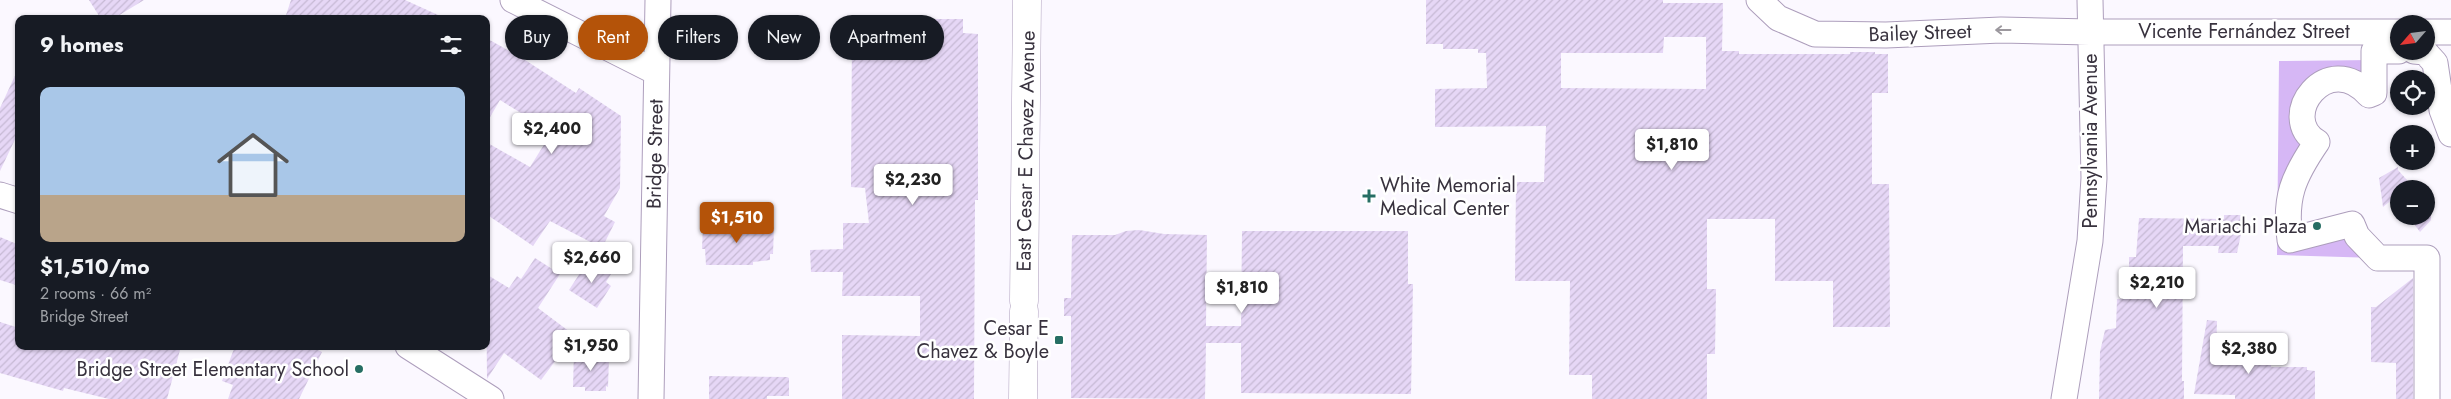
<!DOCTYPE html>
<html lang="en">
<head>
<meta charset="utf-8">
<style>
	:root { --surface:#171b24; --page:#20242c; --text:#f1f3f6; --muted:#9ea1a6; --line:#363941; --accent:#b45309 }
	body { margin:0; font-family:Jost,sans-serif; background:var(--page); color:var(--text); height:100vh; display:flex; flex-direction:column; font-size:19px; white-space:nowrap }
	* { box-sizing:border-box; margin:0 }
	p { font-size:16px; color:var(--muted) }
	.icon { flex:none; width:28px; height:28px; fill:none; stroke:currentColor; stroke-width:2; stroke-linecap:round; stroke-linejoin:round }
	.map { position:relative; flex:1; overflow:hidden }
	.panel { position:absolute; left:15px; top:15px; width:475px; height:335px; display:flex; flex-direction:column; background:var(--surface); border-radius:10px; box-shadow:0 1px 4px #0004 }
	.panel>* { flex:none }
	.banner { position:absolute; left:505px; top:15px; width:475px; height:45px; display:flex; gap:10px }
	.needle { width:32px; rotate:242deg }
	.controls { position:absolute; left:2390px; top:15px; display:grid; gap:10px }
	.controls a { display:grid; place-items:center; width:45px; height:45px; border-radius:50%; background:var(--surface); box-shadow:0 1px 4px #0004; font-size:25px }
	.price { position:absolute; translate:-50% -42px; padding:0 11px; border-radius:5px; background:#fff; color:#222; font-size:16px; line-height:32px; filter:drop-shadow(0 1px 2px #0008) }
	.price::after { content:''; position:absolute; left:50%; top:30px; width:15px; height:11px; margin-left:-8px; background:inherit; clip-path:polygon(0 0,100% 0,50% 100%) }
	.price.on { background:var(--accent); color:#fff }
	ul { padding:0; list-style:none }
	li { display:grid; align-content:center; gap:10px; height:265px; padding:0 25px }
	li+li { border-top:1px solid var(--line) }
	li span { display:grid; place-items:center; height:155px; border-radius:10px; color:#555 }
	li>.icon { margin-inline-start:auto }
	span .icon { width:90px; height:90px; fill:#fffc; stroke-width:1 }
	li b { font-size:21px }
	h2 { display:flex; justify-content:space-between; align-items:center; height:60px; padding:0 25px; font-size:21px }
	.chip { padding:0 18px; border-radius:22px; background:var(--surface); box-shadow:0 1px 4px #0004; font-size:18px; line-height:45px }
	.chip.on { background:var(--accent); color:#fff }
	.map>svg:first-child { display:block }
</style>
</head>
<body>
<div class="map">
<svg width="2451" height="399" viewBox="0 0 2451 399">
	<defs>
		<pattern id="building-hatch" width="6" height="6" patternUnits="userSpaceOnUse" patternTransform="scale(1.25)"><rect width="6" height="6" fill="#e6d7f6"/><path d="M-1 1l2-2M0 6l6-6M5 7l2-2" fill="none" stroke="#c6b9d4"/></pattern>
	</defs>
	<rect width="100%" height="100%" fill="#fbf8ff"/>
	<path fill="#d6b7f5" d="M 2373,60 L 2373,92 L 2320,84 L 2288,235 L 2352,225 L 2376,258 L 2277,255 L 2279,61 Z"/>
	<path fill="url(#building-hatch)" fill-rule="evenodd" d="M 89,0 L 144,0 L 113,19 L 101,19 Z
		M 291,0 L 405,0 L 447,19 L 298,19 L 286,15 Z
		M 1426,0 L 1663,0 L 1663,3 L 1723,3 L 1722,51 L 1739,51 L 1739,54 L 1850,54 L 1850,52 L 1875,52 L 1875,54 L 1888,54 L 1888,93 L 1872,93 L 1872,184 L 1889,184 L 1890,327 L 1833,327 L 1833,281 L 1775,281 L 1775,219 L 1707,219 L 1707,289 L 1716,289 L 1715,354 L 1707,354 L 1707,399 L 1592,399 L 1592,375 L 1569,375 L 1570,281 L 1515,281 L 1516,182 L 1544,182 L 1546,126 L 1435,127 L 1435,89 L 1487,88 L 1486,53 L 1478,53 L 1478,49 L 1443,49 L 1443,44 L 1426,44 ZM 1664,37 L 1706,37 L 1706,89 L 1561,88 L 1561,53 L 1663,53 Z
		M 864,19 L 963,19 L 963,33 L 978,34 L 978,200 L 975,200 L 974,399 L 842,399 L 842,335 L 920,336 L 920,296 L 842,296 L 843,272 L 811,272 L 810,250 L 843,249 L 843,223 L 869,223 L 865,188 L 851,187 L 852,32 L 862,32 Z
		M 486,38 L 522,58 L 576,93 L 579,88 L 621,116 L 620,188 L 604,216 L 615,222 L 602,248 L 550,221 L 533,246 L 486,214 L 486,142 L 530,167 L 552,132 L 500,100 L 486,124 Z
		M 19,67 L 19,131 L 0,171 L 0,108 Z
		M 2398,167 L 2398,170 L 2415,189 L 2399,189 L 2399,204 L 2394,198 L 2383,207 L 2379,178 Z
		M 2426,203 L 2431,209 L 2431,220 L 2420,232 L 2408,216 L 2426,216 Z
		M 2224,215 L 2245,215 L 2237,253 L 2218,253 L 2219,246 L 2183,246 L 2182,381 L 2184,381 L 2184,399 L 2099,399 L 2100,352 L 2105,330 L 2116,328 L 2117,299 L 2122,299 L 2122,296 L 2129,296 L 2129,257 L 2136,257 L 2139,218 L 2224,219 Z
		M 707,224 L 774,227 L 773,254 L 770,254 L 770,260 L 753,262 L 753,265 L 706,265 L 705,249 L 702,249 L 703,226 L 707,226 Z
		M 1139,230 L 1164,234 L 1207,235 L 1206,326 L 1241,326 L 1242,231 L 1408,231 L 1408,284 L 1413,284 L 1411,394 L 1241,393 L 1241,343 L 1206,343 L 1205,399 L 1071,398 L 1071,316 L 1064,316 L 1064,298 L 1071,298 L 1072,235 L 1115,235 L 1126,231 Z
		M 0,237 L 19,245 L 19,286 L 0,280 Z
		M 535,258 L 560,274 L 538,308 L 570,332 L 567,337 L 571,340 L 541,380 L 504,353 L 487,379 L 486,274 L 509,288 L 517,276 L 521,279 Z
		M 589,259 L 611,274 L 606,282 L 611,286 L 597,308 L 569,290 Z
		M 2413,278 L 2413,399 L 2396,399 L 2396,363 L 2371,362 L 2371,307 L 2376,307 Z
		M 2207,320 L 2217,321 L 2216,354 L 2272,356 L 2271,367 L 2307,367 L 2307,370 L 2315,371 L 2315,399 L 2235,399 L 2235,395 L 2194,394 Z
		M 0,322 L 19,328 L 19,346 L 181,346 L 167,399 L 109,399 L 64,388 L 63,391 L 0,373 Z
		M 235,346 L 310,346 L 322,352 L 299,399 L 228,399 L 233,385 L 222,381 Z
		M 574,352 L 599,353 L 598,358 L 609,358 L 608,387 L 606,386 L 606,391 L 585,391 L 585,387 L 573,387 Z
		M 709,376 L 787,377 L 789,378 L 789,396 L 767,396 L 767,399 L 709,399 Z"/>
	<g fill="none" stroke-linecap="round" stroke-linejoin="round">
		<g stroke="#ad9ebc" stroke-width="27">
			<path id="street" d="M 513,0 L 656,72
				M 1759,0 L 1778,18 L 1815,34 L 1886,35 L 2001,30 L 2090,32 L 2399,32
				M 2426,32 L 2451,32
				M 2399,51 L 2374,51 L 2374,93 L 2369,95 C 2328,48 2276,117 2317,142 C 2293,177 2284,198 2290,240 L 2352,224 L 2357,236 L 2378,258 L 2427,258 L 2427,399
				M 2414,51 L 2425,52 L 2435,63 L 2442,110 L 2451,134
				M 0,195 L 19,201
				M 408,346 L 491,399
				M 651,399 L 658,0
				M 2064,399 L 2090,241 L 2094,178 L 2090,0"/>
		</g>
		<g stroke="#ad9ebc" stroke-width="29">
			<path id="primary" d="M 1024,301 L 1027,0
				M 1023,399 L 1024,311"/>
		</g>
		<use href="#street" stroke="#fff" stroke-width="25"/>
		<use href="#primary" stroke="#fff" stroke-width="28"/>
	</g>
	<defs><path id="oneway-shaft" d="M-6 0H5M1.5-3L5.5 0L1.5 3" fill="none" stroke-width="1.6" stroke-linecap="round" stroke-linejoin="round" transform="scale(1.25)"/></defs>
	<use stroke="#9c989e" href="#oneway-shaft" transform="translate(2003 30) rotate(180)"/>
	<g fill="#266e64" stroke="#fff" stroke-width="2">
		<path d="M1366.5 188.5h5v5h5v5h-5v5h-5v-5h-5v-5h5z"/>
		<circle cx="2317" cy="226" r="5"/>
		<rect x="1054" y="335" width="10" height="10" rx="2.5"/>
		<circle cx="359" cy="369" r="5"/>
	</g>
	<g text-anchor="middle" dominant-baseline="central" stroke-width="5" stroke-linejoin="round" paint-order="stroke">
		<g font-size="20" fill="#38323e" stroke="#fff">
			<text x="2244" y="31">Vicente Fernández Street</text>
			<text transform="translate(1920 33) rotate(-2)">Bailey Street</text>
			<text transform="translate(2090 141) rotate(-90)">Pennsylvania Avenue</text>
			<text transform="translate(1026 151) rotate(-89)">East Cesar E Chavez Avenue</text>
			<text transform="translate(655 154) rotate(-89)">Bridge Street</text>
		</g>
		<g font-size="20" fill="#38323e" stroke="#fff" text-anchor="end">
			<text x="1380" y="185" text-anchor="start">White Memorial<tspan x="1380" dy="23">Medical Center</tspan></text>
			<text x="2307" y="226">Mariachi Plaza</text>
			<text x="1049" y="328">Cesar E<tspan x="1049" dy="23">Chavez &amp; Boyle</tspan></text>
			<text x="349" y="369">Bridge Street Elementary School</text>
		</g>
	</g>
</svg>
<div class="controls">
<a><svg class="needle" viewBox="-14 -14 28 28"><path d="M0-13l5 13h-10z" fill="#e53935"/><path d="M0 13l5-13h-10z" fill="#9ea1a6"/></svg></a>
<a><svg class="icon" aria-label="locate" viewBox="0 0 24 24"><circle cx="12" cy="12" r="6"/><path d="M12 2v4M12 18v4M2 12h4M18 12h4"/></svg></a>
<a>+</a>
<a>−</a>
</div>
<b class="price" style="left:552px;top:155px">$2,400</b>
<b class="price" style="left:1672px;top:171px">$1,810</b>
<b class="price" style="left:913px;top:206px">$2,230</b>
<b class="price on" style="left:737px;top:244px">$1,510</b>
<b class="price" style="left:592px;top:284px">$2,660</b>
<b class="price" style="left:2157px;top:309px">$2,210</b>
<b class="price" style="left:1242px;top:314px">$1,810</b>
<b class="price" style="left:591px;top:372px">$1,950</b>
<b class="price" style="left:2249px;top:375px">$2,380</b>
<div class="banner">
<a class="chip">Buy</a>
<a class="chip on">Rent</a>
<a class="chip">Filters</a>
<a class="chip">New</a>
<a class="chip">Apartment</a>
</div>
<section class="panel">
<h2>9 homes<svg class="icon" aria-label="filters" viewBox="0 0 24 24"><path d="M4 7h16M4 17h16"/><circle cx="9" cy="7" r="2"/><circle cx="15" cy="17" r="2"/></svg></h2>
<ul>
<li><span style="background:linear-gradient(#a9c7e8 70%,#b9a48a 0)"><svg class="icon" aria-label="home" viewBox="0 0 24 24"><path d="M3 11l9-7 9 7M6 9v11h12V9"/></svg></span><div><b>$1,510/mo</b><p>2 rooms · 66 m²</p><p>Bridge Street</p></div></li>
</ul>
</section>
</div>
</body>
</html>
